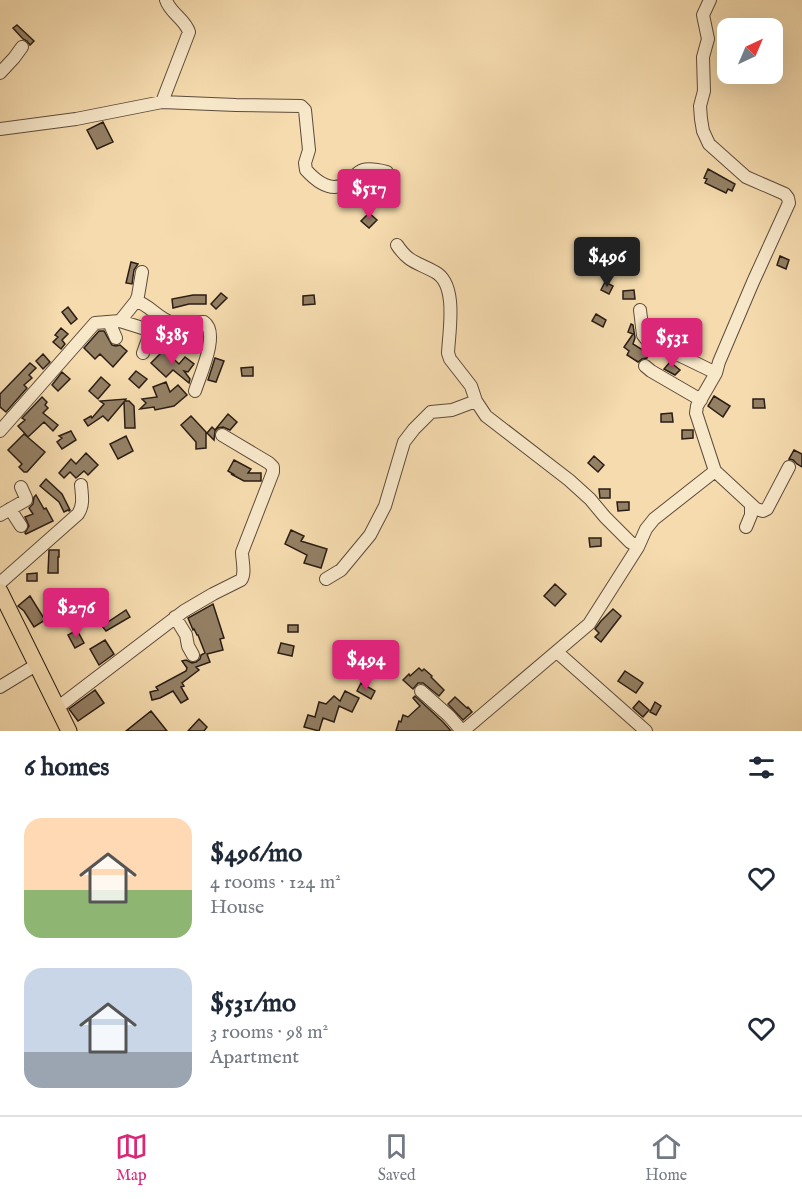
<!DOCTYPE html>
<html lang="en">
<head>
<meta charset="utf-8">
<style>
	:root { --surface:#fff; --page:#f6f6f7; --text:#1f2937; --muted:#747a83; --line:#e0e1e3; --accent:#db2777 }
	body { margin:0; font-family:"IM FELL English",serif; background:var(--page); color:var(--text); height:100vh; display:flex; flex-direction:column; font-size:22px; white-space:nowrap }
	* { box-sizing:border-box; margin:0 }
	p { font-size:20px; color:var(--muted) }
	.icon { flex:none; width:33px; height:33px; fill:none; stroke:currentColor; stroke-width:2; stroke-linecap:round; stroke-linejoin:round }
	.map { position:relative; height:731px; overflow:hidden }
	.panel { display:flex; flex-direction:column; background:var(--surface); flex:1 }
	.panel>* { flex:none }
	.needle { width:39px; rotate:44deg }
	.fabs { position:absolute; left:717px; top:18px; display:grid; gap:12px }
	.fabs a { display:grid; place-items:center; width:66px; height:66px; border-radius:12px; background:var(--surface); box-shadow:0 6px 24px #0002; font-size:30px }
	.price { position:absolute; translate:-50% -51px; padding:0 14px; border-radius:6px; background:var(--accent); color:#fff; font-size:20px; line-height:39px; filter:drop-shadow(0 2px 3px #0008) }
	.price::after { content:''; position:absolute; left:50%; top:36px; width:18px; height:14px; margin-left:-9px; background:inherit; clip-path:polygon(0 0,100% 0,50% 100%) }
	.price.active { background:#222; color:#fff }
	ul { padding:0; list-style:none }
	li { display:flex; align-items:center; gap:18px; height:150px; padding:0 24px }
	li span { display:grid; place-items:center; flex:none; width:168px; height:120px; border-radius:18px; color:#555 }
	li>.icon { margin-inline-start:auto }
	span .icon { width:72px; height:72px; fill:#fffc; stroke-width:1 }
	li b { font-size:26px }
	h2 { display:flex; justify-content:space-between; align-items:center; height:72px; padding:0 24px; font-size:26px }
	.menu { display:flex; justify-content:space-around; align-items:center; height:84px; border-top:2px solid var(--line); background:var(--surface); font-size:16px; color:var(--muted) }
	.menu a { display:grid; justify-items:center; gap:3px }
	.menu .active { color:var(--accent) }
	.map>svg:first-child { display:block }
</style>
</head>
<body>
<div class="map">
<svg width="802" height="731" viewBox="0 0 802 731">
	<rect width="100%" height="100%" fill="#f5dbae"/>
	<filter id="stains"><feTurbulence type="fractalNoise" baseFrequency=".00333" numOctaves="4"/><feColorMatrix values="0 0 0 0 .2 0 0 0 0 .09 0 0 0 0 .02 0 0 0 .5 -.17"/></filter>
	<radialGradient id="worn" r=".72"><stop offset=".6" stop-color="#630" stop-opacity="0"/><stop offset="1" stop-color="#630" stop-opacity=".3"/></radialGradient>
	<path fill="#948065" stroke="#2a1d15" stroke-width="1.5" d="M 17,25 L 34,41 L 30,45 L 27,41 L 23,39 L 13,28 Z
		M 103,122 L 113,142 L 97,149 L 87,130 Z
		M 708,169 L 735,184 L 732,191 L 728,189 L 726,193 L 705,183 L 707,179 L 704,178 Z
		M 366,178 L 375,183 L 368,195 L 378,201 L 375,206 L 351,193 L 354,188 Z
		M 369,213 L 377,220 L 369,228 L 361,221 Z
		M 780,256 L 789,260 L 786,269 L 777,265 Z
		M 131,262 L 138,264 L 134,270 L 132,284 L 126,283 Z
		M 605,282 L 613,286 L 609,294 L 601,290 Z
		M 634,290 L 635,299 L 623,299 L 623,291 Z
		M 221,293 L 227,298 L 216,309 L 211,304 Z
		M 193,295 L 206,295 L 206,304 L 189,304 L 173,308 L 172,299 Z
		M 314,295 L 315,304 L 303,305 L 303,296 Z
		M 68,307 L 77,319 L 71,324 L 62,312 Z
		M 596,314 L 606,320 L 603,327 L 592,321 Z
		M 631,324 L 633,325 L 635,338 L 633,344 L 649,354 L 647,358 L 642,359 L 638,362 L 627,355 L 629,351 L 624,347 L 633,334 L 628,332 Z
		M 682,326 L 693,326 L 694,335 L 682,335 Z
		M 61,328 L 68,334 L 62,340 L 65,344 L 61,349 L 53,342 L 58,337 L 55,335 Z
		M 99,331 L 104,331 L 112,345 L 116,346 L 120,345 L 127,351 L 113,367 L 100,354 L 95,359 L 84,348 Z
		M 174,331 L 179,331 L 186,334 L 181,347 L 170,342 Z
		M 164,350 L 179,364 L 185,357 L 194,364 L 188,372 L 184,371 L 190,379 L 189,383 L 173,370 L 166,377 L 151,363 Z
		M 43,354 L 50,362 L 43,369 L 36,361 Z
		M 215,358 L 224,361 L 216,382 L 208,380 Z
		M 670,362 L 680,370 L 675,375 L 664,369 Z
		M 30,363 L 36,368 L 29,375 L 32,378 L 24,385 L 27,388 L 6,412 L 0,407 L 0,394 Z
		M 253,367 L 253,376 L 242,376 L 241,368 Z
		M 136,371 L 147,379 L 139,388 L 129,379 Z
		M 62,372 L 70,379 L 58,391 L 52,385 Z
		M 101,377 L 110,385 L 98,399 L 89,391 Z
		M 166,382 L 170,392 L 178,385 L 187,395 L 174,406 L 155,410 L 154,407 L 140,409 L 146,403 L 142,399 L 157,397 L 153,387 Z
		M 714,396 L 730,406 L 723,417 L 708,406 Z
		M 42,397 L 47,402 L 45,405 L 48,408 L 43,413 L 58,425 L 53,431 L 44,422 L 28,437 L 18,426 L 25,420 L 22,418 Z
		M 126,399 L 125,401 L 129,401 L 134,406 L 135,428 L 125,428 L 124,402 L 108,421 L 103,416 L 88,426 L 84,420 L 91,416 L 92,418 L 104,404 L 100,401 Z
		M 753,399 L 764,399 L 765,408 L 753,408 Z
		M 672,413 L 673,422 L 661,422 L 661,414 Z
		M 228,414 L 237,422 L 230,430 L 223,427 L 218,428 L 215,431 L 214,440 L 207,433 L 212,427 L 215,430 Z
		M 191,416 L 206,432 L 206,448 L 196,449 L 196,442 L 181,425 Z
		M 682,430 L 693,430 L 693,438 L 682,439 Z
		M 71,431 L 76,440 L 62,449 L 57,442 L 62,438 L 59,436 Z
		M 24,434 L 45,452 L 27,472 L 24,472 L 19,467 L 22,464 L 8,450 Z
		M 126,436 L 133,451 L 118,459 L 110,444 Z
		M 794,450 L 802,454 L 802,467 L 797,464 L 793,460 L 789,459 Z
		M 86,453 L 98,465 L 88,475 L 84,471 L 76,478 L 70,472 L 64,478 L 59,473 L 71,459 L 76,464 Z
		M 594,456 L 604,465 L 598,472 L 588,463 Z
		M 234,460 L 251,469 L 248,473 L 261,473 L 261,481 L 244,481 L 231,474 L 233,474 L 228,471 Z
		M 46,479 L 62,494 L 70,510 L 69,511 L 68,510 L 64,512 L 59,502 L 40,486 Z
		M 599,489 L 610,489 L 610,498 L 600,498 Z
		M 36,495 L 44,509 L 46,508 L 53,521 L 26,534 L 25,533 L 29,526 L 25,517 L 33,514 L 29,508 L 33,504 L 34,497 Z
		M 617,502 L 629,502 L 629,510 L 618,511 Z
		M 291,530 L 304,536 L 301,541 L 327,549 L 321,568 L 304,563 L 307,555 L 285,544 Z
		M 589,538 L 601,538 L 601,546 L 590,547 Z
		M 49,550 L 59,550 L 59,557 L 58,557 L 58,573 L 48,573 Z
		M 37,573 L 37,581 L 27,581 L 27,574 Z
		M 555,584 L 566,594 L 555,606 L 544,596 Z
		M 30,596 L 45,620 L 34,627 L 24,611 L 18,606 Z
		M 213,604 L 224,638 L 220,639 L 223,650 L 207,654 L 210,662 L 196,667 L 199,670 L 182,683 L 184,686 L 181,687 L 188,699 L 181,703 L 173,691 L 160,698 L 152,700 L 150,692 L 158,690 L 156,687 L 186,671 L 187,668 L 182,661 L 186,660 L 192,663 L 196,662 L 200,659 L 201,655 L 205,653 L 198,635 L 197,635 L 194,629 L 193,630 L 188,618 Z
		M 613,609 L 621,616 L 601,642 L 595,637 L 599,633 L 595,629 L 601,621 Z
		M 126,610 L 130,617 L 106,631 L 102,626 Z
		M 288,625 L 298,625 L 298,632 L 288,632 Z
		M 77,630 L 84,643 L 75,648 L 68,635 Z
		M 105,640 L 114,654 L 99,665 L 90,649 Z
		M 281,643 L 294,646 L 292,656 L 278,653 Z
		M 419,668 L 422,671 L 424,669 L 432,676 L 431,677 L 444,690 L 439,696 L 423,683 L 418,683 L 413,689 L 403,680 L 409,674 L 410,676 Z
		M 625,671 L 643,683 L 636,693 L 618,681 Z
		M 361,683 L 375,691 L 371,699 L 357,691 Z
		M 95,690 L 104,703 L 78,721 L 69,709 Z
		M 345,691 L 359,698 L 352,712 L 339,706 L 334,722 L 323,718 L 319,731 L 304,727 L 308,715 L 315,717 L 319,702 L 326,704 L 334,696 L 340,701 Z
		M 415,696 L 443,722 L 451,731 L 396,731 L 399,721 L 401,722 L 403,715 L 408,717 L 420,706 L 413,698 Z
		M 455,697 L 467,708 L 468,707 L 472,712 L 463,720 L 448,704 Z
		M 639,701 L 649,710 L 643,717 L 633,708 Z
		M 655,702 L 661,706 L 656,715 L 650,712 Z
		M 151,711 L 167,731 L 126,731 Z
		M 199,719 L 207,727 L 204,731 L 188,731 Z"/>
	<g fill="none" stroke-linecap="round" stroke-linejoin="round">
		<g stroke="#5d4c3b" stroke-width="14">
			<path id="minor" d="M 710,0 L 703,15 L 708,39 L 703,57 L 704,91 L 700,106 L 701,119 L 703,131 L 709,144 L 746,177 L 785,194 L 788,198 L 789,203 L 753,282 L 719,362 L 716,373 L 697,406 L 696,413 L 715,471 L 756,509 L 763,511 L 767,509 L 789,467
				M 0,73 L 14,58 L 22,47
				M 162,102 L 189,32 C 185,19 170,13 166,0
				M 0,129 L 76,119 L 162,102 L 236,105 L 301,106 L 305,110 L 309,150 L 305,163 L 306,170 C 317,182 332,194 348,182 C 353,179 356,172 363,170 C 370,168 379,170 387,172
				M 397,245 C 409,263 417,262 435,272 C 458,284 449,331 448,353 L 450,359 L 471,386 L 476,401 L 486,416 L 569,480 L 590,499 L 605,517 L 630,542 L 638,547
				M 136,301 L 138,296 L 142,272
				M 640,310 L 643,335 L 646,339 L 716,373
				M 120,321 L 155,332 L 159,330 L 168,321
				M 109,322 L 116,338
				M 143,353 L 151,331
				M 645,366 L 651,371 L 701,400
				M 0,431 L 95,323 L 120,321 L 136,301 C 150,305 158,319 173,323 L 204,322 C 220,333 200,375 195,391
				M 10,509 L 21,526
				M 0,515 L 26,500 L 26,498 L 21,487
				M 746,527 L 751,515 L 751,506
				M 326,579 L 341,570 L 370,535 L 385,506 L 404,442 L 414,429 L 431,412 L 452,410 L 476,401
				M 0,583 L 78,514 C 84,505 82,496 81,485
				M 175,617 L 186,635 L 188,646 L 193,655
				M 557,652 L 646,731
				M 0,687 L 36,665
				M 421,691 L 449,716 L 462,731
				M 57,708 L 184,611 L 213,594 L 241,580 C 246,573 242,561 242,552 L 273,472 L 273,467 L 269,463 L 222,435
				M 463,731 L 589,624 L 638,547 L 646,529 L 654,519 L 715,471"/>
		</g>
		<g stroke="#2a1d15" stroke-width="17">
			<path id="major" d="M 0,591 L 69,731"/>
		</g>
		<use href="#minor" stroke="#f8e8ca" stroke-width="12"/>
		<use href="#major" stroke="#f5dbae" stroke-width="15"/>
	</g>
	<rect width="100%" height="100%" filter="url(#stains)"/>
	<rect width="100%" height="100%" fill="url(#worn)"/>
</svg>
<div class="fabs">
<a><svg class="needle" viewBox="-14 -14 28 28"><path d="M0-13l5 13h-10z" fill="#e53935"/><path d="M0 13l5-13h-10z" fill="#747a83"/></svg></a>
</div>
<b class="price" style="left:369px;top:220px">$517</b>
<b class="price active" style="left:607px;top:288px">$496</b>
<b class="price" style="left:172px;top:366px">$385</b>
<b class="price" style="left:672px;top:369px">$531</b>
<b class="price" style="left:76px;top:639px">$276</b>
<b class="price" style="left:366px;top:691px">$494</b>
</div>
<section class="panel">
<h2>6 homes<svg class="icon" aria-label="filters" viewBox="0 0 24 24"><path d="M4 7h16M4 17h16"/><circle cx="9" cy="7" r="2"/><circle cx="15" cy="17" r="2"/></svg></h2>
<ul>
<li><span style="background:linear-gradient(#ffd9b3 60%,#8fb573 0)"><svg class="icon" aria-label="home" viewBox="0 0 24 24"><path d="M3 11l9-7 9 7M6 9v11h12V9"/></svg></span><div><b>$496/mo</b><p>4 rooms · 124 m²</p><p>House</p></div><svg class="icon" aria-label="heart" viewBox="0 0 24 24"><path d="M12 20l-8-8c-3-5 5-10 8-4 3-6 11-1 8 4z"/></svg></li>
<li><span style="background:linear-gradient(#c9d6e8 70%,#9aa5b1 0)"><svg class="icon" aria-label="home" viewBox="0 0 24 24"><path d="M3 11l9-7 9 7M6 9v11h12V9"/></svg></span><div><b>$531/mo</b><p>3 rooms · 98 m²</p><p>Apartment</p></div><svg class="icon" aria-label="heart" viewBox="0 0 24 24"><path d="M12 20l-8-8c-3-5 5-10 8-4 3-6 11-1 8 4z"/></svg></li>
</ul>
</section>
<nav class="menu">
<a class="active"><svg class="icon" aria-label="map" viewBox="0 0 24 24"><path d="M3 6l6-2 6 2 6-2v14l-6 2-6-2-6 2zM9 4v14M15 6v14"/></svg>Map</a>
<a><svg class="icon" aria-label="saved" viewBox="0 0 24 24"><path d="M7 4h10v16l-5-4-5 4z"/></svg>Saved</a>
<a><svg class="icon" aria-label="home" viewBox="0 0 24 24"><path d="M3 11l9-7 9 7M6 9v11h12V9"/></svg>Home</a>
</nav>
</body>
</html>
